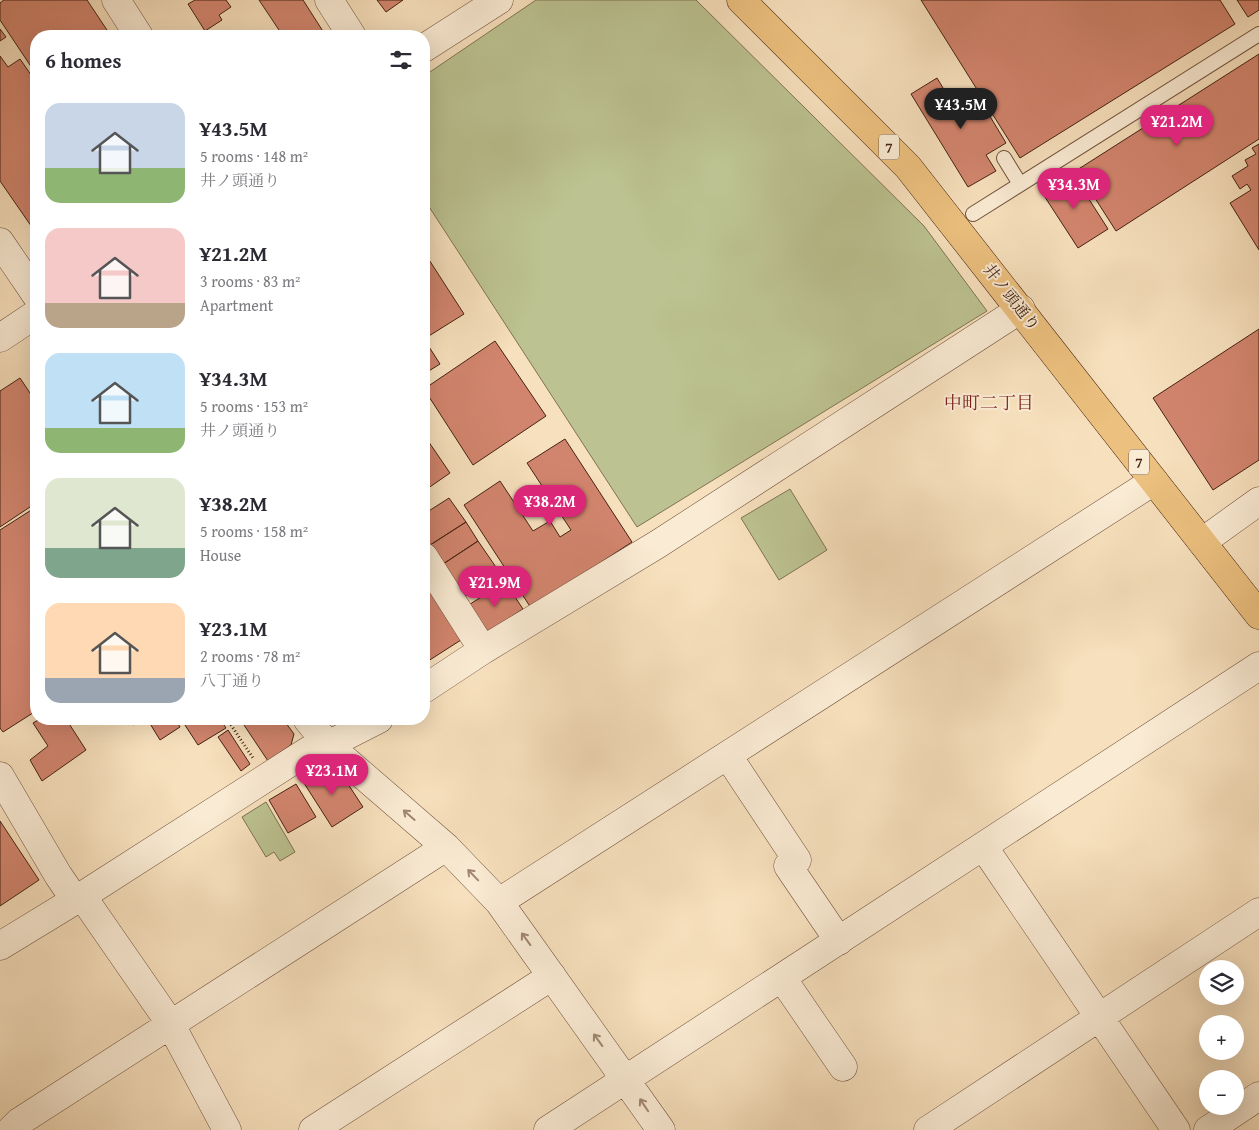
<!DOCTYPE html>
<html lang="en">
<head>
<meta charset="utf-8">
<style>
	:root { --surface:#fff; --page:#f7f7f7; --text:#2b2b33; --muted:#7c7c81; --accent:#db2777 }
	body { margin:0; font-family:"Gentium Book Plus","Noto Serif JP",serif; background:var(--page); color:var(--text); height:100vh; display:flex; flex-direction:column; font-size:19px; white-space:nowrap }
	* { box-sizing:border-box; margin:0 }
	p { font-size:16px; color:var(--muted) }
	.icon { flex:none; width:28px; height:28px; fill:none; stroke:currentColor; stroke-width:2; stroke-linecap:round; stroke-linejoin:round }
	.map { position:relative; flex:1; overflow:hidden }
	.side { position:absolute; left:30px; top:30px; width:400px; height:695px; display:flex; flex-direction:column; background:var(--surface); border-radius:20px; box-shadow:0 5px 20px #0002 }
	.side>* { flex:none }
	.buttons { position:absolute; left:1199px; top:960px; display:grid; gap:10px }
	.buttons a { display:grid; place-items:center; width:45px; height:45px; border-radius:50%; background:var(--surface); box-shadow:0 5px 20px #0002; font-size:25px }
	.price { position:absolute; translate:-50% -42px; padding:0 11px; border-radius:18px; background:var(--accent); color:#fff; font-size:16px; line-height:32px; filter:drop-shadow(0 1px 2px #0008) }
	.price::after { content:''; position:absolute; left:50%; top:30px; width:15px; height:11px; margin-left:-8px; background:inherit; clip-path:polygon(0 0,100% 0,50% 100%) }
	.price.active { background:#222; color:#fff }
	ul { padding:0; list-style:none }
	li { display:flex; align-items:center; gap:15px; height:125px; padding:0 15px }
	li span { display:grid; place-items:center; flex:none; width:140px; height:100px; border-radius:15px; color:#555 }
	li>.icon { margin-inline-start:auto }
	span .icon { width:60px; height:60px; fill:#fffc; stroke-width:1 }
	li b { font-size:21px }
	h2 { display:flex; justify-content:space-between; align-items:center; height:60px; padding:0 15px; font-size:21px }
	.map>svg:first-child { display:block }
</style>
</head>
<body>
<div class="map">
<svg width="1259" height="1130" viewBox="0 0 1259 1130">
	<rect width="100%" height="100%" fill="#f7e0bd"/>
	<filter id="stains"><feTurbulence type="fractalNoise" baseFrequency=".004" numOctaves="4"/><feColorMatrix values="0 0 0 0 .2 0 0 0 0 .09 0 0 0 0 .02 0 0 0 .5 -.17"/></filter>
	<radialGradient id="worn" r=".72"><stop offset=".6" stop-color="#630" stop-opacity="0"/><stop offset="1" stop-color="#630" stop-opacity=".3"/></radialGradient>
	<path fill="#bcc291" stroke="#807252" d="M 536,0 L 696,0 L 924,226 L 987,311 L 637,527 L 424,199 L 424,76 Z
		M 790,489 L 827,550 L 779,580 L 741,518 Z
		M 266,802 L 295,852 L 280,861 L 274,852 L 266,857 L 242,817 Z"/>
	<path fill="#d2856e" stroke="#452212" d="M 4,0 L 87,0 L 111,36 L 36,36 L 36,74 L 0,20 L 0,3 Z
		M 195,0 L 226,0 L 231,7 L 219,15 L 222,20 L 205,31 L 188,4 Z
		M 259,0 L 303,0 L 326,36 L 283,36 Z
		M 377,0 L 403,0 L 386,12 Z
		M 921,0 L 1220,0 L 1235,24 L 1020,158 Z
		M 1237,0 L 1259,0 L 1259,10 L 1248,17 Z
		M 0,29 L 6,37 L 0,41 Z
		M 1259,54 L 1259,139 L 1116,231 L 1077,170 Z
		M 0,56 L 8,67 L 20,59 L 36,82 L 36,233 L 0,181 Z
		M 937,78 L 954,106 L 976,93 L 1006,143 L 986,155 L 996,171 L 968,187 L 911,94 Z
		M 1259,144 L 1259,250 L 1230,203 L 1251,190 L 1247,184 L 1240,189 L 1232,176 L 1248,166 L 1245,160 L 1256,154 L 1252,148 Z
		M 1071,171 L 1108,229 L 1078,248 L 1041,191 Z
		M 424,252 L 464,314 L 424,339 L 440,364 L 424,374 Z
		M 1259,329 L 1259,460 L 1213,490 L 1153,398 Z
		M 495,341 L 546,416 L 473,465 L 424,389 Z
		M 20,378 L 36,402 L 36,503 L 0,527 L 0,391 Z
		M 424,435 L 450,473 L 424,491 Z
		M 565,439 L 632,542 L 531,608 L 464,505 L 500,481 L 533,531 L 550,521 L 560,537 L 571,530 L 527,463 Z
		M 449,498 L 466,522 L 427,547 L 424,542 L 424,514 Z
		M 36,507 L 36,711 L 3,732 L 0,728 L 0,530 Z
		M 466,522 L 478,541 L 440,566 L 427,547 Z
		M 478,541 L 500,573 L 461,599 L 440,566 Z
		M 505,582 L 523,609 L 485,634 L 467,606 Z
		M 424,583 L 461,640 L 425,663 L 424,661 Z
		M 40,719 L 66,719 L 86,750 L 42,781 L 30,760 L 48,746 L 33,723 Z
		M 129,719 L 142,719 L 133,725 Z
		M 153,719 L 175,719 L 180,727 L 160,740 L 149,722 Z
		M 181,719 L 220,719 L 226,728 L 198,745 Z
		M 240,719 L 283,719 L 294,734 L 291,745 L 268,761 Z
		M 228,730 L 250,764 L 241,771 L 218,737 Z
		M 323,767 L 348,784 L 363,807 L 332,827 L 302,780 Z
		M 296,784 L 316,817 L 288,833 L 269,800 Z
		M 0,821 L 39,880 L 0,906 Z"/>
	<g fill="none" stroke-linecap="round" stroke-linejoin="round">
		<g stroke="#72523d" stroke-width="16">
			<path id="service" d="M 1004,158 L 1020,184
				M 973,214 L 1259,34"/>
		</g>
		<g stroke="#72523d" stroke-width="29">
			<path id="minor" d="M 116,0 L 139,36
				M 329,0 L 352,36
				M 1202,542 L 1259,501
				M 424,557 L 483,650
				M 424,689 L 483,650 L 658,544 L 1021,309
				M 328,745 L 446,847 L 499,902 L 661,1130
				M 728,756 L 797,860 L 788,866 L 839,941
				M 0,776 L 58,875 L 75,900
				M 983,846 L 1176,1130
				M 82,896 L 170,1023 L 227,1130
				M 499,902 L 1154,481
				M 0,946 L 82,896 L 308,751 L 328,745 L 379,719
				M 782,978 L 843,1067
				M 11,1130 L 19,1122 L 446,847
				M 313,1130 L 552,976
				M 548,1130 L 1259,666
				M 928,1130 L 1259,912
				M 1208,1130 L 1259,1096"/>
		</g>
		<g stroke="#72523d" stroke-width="29">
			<path id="tertiary" d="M 424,48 L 499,0
				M 0,242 L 36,295
				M 0,338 L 36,314
				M 307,719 L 328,745"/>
		</g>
		<g stroke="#452212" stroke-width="29">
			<path id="primary" d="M 741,0 L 908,167 L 1259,615"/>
		</g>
		<path stroke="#452212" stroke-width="3" stroke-dasharray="1 2.5" stroke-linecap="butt" d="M 227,719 L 253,758"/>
		<use href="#service" stroke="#faebd4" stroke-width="14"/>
		<use href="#minor" stroke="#faebd4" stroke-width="28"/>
		<use href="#tertiary" stroke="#faebd4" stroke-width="28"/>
		<use href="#primary" stroke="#ecc07e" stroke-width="28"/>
	</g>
	<defs><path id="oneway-shaft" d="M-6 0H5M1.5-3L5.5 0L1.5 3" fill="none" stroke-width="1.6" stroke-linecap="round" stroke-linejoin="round" transform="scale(1.25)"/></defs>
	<g stroke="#a08673">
		<use href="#oneway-shaft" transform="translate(409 815) rotate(-139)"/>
		<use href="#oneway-shaft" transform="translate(473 875) rotate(-134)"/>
		<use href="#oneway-shaft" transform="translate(526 939) rotate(-126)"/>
		<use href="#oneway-shaft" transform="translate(598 1040) rotate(-126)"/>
		<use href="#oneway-shaft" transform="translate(644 1105) rotate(-124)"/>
	</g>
	<g text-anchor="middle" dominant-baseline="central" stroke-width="4" stroke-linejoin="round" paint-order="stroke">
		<g fill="#faebd4" stroke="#7b5e4c" stroke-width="1">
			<rect x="879" y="134.5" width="20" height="25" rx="4"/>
			<rect x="1129" y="449.5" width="20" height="25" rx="4"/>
		</g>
		<g font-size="15" font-weight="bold" fill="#452212">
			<text x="889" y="147">7</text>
			<text x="1139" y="462">7</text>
		</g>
		<g font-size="16" fill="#452212" stroke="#faebd4">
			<text transform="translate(1012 297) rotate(52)">井ノ頭通り</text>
		</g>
		<g font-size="18" fill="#7a1f14" stroke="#faebd4">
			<text x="989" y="402">中町二丁目</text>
		</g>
	</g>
	<rect width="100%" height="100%" filter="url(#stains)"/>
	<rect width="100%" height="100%" fill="url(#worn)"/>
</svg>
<div class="buttons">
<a><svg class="icon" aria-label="layers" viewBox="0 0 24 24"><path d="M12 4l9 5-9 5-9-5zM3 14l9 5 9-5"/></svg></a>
<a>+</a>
<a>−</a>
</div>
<b class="price active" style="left:961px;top:130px">¥43.5M</b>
<b class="price" style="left:1177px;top:147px">¥21.2M</b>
<b class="price" style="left:1074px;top:210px">¥34.3M</b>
<b class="price" style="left:550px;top:527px">¥38.2M</b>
<b class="price" style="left:495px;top:608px">¥21.9M</b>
<b class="price" style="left:332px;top:796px">¥23.1M</b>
<section class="side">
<h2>6 homes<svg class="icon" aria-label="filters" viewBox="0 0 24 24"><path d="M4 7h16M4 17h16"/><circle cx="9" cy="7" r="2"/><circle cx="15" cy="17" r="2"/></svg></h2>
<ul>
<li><span style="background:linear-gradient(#c9d6e8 65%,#8fb573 0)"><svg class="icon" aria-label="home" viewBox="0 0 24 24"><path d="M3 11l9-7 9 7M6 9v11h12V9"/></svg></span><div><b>¥43.5M</b><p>5 rooms · 148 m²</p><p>井ノ頭通り</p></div></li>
<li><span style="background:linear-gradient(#f6c9c9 75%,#b9a48a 0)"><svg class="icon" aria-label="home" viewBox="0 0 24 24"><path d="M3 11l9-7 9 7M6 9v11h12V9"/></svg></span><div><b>¥21.2M</b><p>3 rooms · 83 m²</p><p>Apartment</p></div></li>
<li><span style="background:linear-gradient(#bfe0f5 75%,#8fb573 0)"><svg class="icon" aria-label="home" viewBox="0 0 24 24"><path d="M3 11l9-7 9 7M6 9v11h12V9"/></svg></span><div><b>¥34.3M</b><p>5 rooms · 153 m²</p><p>井ノ頭通り</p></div></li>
<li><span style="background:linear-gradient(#dfe7d0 70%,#7fa58c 0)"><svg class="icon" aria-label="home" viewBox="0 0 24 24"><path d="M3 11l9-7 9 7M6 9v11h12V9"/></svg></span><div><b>¥38.2M</b><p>5 rooms · 158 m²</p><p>House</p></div></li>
<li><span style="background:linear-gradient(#ffd9b3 75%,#9aa5b1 0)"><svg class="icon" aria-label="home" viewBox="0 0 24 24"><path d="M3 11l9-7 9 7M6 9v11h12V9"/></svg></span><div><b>¥23.1M</b><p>2 rooms · 78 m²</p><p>八丁通り</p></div></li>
</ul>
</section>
</div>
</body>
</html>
